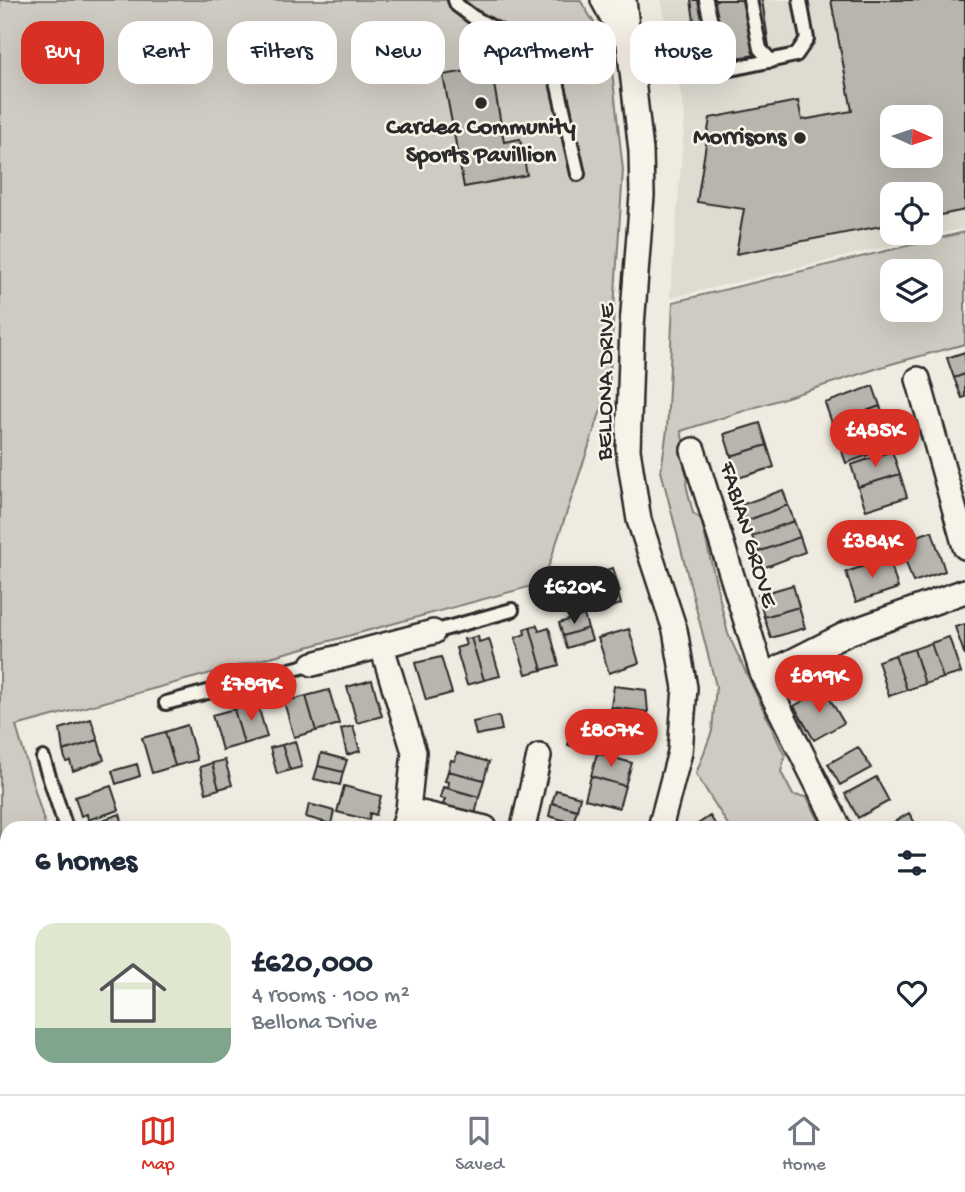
<!DOCTYPE html>
<html lang="en">
<head>
<meta charset="utf-8">
<style>
	:root { --surface:#fff; --page:#f6f6f7; --text:#1f2937; --muted:#747a83; --line:#e0e1e3; --accent:#d93025 }
	body { margin:0; font-family:"Gochi Hand",sans-serif; background:var(--page); color:var(--text); height:100vh; display:flex; flex-direction:column; font-size:26px; white-space:nowrap }
	* { box-sizing:border-box; margin:0 }
	p { font-size:23px; color:var(--muted) }
	.icon { flex:none; width:38px; height:38px; fill:none; stroke:currentColor; stroke-width:2; stroke-linecap:round; stroke-linejoin:round }
	.map { position:relative; flex:1; overflow:hidden }
	.details { position:absolute; left:0px; top:821px; width:966px; height:275px; display:flex; flex-direction:column; background:var(--surface); border-radius:21px 21px 0 0; box-shadow:0 7px 28px #0002 }
	.details>* { flex:none }
	.top-card { position:absolute; left:21px; top:21px; width:924px; height:63px; display:flex; gap:14px }
	.needle { width:46px; rotate:93deg }
	.controls { position:absolute; left:880px; top:105px; display:grid; gap:14px }
	.controls a { display:grid; place-items:center; width:63px; height:63px; border-radius:14px; background:var(--surface); box-shadow:0 7px 28px #0002; font-size:35px }
	.price { position:absolute; translate:-50% -60px; padding:0 16px; border-radius:24px; background:var(--accent); color:#fff; font-size:23px; line-height:46px; filter:drop-shadow(0 2px 4px #0008) }
	.price::after { content:''; position:absolute; left:50%; top:42px; width:21px; height:16px; margin-left:-10px; background:inherit; clip-path:polygon(0 0,100% 0,50% 100%) }
	.price.on { background:#222; color:#fff }
	ul { padding:0; list-style:none }
	li { display:flex; align-items:center; gap:21px; height:175px; padding:0 35px }
	li span { display:grid; place-items:center; flex:none; width:196px; height:140px; border-radius:21px; color:#555 }
	li>.icon { margin-inline-start:auto }
	span .icon { width:84px; height:84px; fill:#fffc; stroke-width:1 }
	li b { font-size:30px }
	h2 { display:flex; justify-content:space-between; align-items:center; height:84px; padding:0 35px; font-size:30px }
	.chip { padding:0 24px; border-radius:21px; background:var(--surface); box-shadow:0 7px 28px #0002; font-size:24px; line-height:63px }
	.chip.on { background:var(--accent); color:#fff }
	.menu { display:flex; justify-content:space-around; align-items:center; height:98px; border-top:2px solid var(--line); background:var(--surface); font-size:19px; color:var(--muted) }
	.menu a { display:grid; justify-items:center; gap:4px }
	.menu .on { color:var(--accent) }
	.map>svg:first-child { display:block }
</style>
</head>
<body>
<div class="map">
<svg width="965" height="1094" viewBox="0 0 965 1094">
	<rect width="100%" height="100%" fill="#efebe0"/>
	<filter id="ink" filterUnits="userSpaceOnUse"><feTurbulence type="fractalNoise" baseFrequency=".0143" numOctaves="2"/><feDisplacementMap in="SourceGraphic" scale="14" xChannelSelector="R" yChannelSelector="G"/><feConvolveMatrix kernelMatrix="1 2 1 2 8 2 1 2 1" color-interpolation-filters="sRGB"/></filter>
	<g filter="url(#ink)">
		<path fill="#dedbd1" fill-rule="evenodd" d="M 661,0 L 965,0 L 965,228 L 670,298 L 685,115 ZM 892,117 L 931,117 L 931,156 L 892,156 ZM 892,194 L 931,194 L 931,233 L 892,233 Z"/>
		<path fill="#cfcbc2" stroke="#7d7b76" stroke-width="2" fill-rule="evenodd" d="M 0,0 L 580,0 L 598,29 L 612,71 L 623,170 L 609,386 L 543,583 L 16,726 L 46,828 L 7,828 L 7,1088 L 137,1088 L 138,1094 L 0,1094 Z
			M 965,232 L 965,344 L 891,364 L 681,431 L 690,472 L 686,484 L 693,513 L 701,519 L 728,634 L 785,756 L 781,772 L 793,795 L 807,797 L 820,822 L 819,828 L 730,828 L 696,774 L 712,731 L 716,686 L 661,471 L 667,430 L 673,302 ZM 892,271 L 931,271 L 931,310 L 892,310 Z
			M 959,1056 L 965,1064 L 965,1094 L 892,1094 L 890,1089 L 959,1088 Z"/>
		<path fill="#b8b5ae" stroke="#2b2b2b" stroke-width="2" fill-rule="evenodd" d="M 691,0 L 762,0 L 770,53 L 700,63 Z
			M 831,0 L 965,0 L 965,210 L 931,217 L 931,194 L 892,194 L 892,224 L 736,254 L 744,209 L 697,202 L 710,118 L 798,101 L 802,120 L 852,111 ZM 892,117 L 931,117 L 931,156 L 892,156 Z
			M 491,67 L 504,142 L 520,139 L 527,175 L 464,187 L 443,75 Z
			M 965,352 L 965,374 L 954,378 L 947,358 Z
			M 965,374 L 965,397 L 962,398 L 954,378 Z
			M 873,386 L 880,406 L 832,423 L 825,403 Z
			M 880,406 L 887,426 L 839,443 L 832,423 Z
			M 760,423 L 767,445 L 731,456 L 724,434 Z
			M 887,426 L 894,446 L 846,463 L 839,443 Z
			M 767,445 L 774,467 L 738,478 L 731,456 Z
			M 892,451 L 900,474 L 858,487 L 851,465 Z
			M 900,474 L 907,497 L 866,510 L 858,487 Z
			M 783,490 L 788,505 L 746,521 L 741,505 Z
			M 788,505 L 794,521 L 752,536 L 746,521 Z
			M 794,521 L 800,537 L 758,552 L 752,536 Z
			M 932,531 L 945,571 L 913,582 L 899,542 Z
			M 800,537 L 805,552 L 763,568 L 758,552 Z
			M 889,558 L 898,588 L 856,602 L 846,572 Z
			M 613,568 L 620,592 L 618,593 L 621,604 L 588,614 L 577,578 Z
			M 793,585 L 799,607 L 764,617 L 758,595 Z
			M 799,607 L 805,628 L 771,638 L 764,617 Z
			M 584,615 L 588,628 L 563,636 L 559,623 Z
			M 965,624 L 965,656 L 955,627 Z
			M 537,625 L 539,631 L 549,628 L 559,665 L 542,670 L 530,627 Z
			M 530,627 L 542,670 L 526,674 L 515,638 L 525,634 L 524,629 Z
			M 588,628 L 592,640 L 567,648 L 563,636 Z
			M 629,629 L 639,663 L 609,673 L 598,638 Z
			M 478,636 L 479,642 L 489,639 L 500,676 L 484,680 L 471,638 Z
			M 949,637 L 961,673 L 943,678 L 931,643 Z
			M 471,638 L 484,680 L 467,685 L 456,648 L 466,645 L 464,639 Z
			M 931,643 L 943,678 L 925,684 L 914,649 Z
			M 914,649 L 925,684 L 907,690 L 895,655 Z
			M 895,655 L 907,690 L 889,696 L 878,661 Z
			M 441,657 L 452,693 L 426,700 L 415,663 Z
			M 372,680 L 382,716 L 357,723 L 347,687 Z
			M 614,686 L 646,690 L 648,712 L 611,707 Z
			M 824,689 L 844,723 L 814,740 L 794,706 Z
			M 329,690 L 339,724 L 316,731 L 306,696 Z
			M 306,696 L 316,731 L 294,737 L 284,702 Z
			M 257,702 L 267,737 L 244,744 L 234,709 Z
			M 611,707 L 648,712 L 646,724 L 642,723 L 642,734 L 608,730 Z
			M 234,709 L 244,744 L 222,750 L 212,715 Z
			M 499,716 L 502,730 L 476,735 L 473,722 Z
			M 91,719 L 98,740 L 63,751 L 60,729 Z
			M 187,725 L 197,760 L 175,766 L 165,732 Z
			M 353,726 L 360,751 L 347,755 L 341,729 Z
			M 165,732 L 175,766 L 152,773 L 142,738 Z
			M 571,732 L 597,740 L 593,753 L 568,745 Z
			M 98,740 L 104,760 L 73,771 L 70,761 L 66,762 L 63,751 Z
			M 295,741 L 302,767 L 290,770 L 282,745 Z
			M 282,745 L 290,770 L 277,774 L 270,748 Z
			M 858,747 L 871,768 L 840,785 L 828,764 Z
			M 321,753 L 347,760 L 343,772 L 318,766 Z
			M 457,753 L 489,762 L 484,780 L 448,771 L 451,760 L 455,761 Z
			M 597,753 L 632,763 L 625,786 L 591,776 Z
			M 225,760 L 232,785 L 219,789 L 212,763 Z
			M 212,763 L 219,789 L 206,793 L 200,767 Z
			M 137,764 L 140,776 L 116,784 L 112,771 Z
			M 318,766 L 343,772 L 340,785 L 314,779 Z
			M 448,771 L 484,780 L 479,797 L 448,788 L 449,782 L 445,781 Z
			M 591,776 L 625,786 L 619,808 L 585,799 Z
			M 876,777 L 889,801 L 858,818 L 845,794 Z
			M 111,786 L 119,810 L 88,820 L 87,814 L 81,816 L 75,797 Z
			M 344,786 L 381,796 L 376,815 L 370,813 L 369,820 L 337,812 Z
			M 443,787 L 479,797 L 475,815 L 442,807 L 445,799 L 440,798 Z
			M 556,790 L 580,797 L 577,810 L 552,803 Z
			M 552,803 L 577,810 L 573,823 L 549,816 Z
			M 309,804 L 334,811 L 331,824 L 306,817 Z
			M 909,813 L 918,828 L 884,828 Z
			M 120,814 L 124,828 L 91,828 L 90,824 Z
			M 710,816 L 718,828 L 692,828 Z
			M 965,946 L 965,977 L 959,981 L 959,950 Z
			M 965,986 L 965,1019 L 964,1020 L 959,1010 L 959,989 Z
			M 154,1088 L 183,1088 L 185,1094 L 156,1094 Z
			M 239,1088 L 265,1088 L 266,1089 L 264,1094 L 238,1094 Z
			M 272,1088 L 305,1088 L 304,1094 L 287,1094 L 272,1090 Z
			M 434,1088 L 461,1088 L 459,1094 L 432,1094 Z
			M 505,1088 L 539,1088 L 538,1094 L 504,1094 Z
			M 800,1089 L 846,1088 L 846,1089 L 839,1094 L 803,1094 Z"/>
		<g fill="none" stroke-linecap="round" stroke-linejoin="round">
			<g stroke="#2b2b2b" stroke-width="18">
				<path id="service" d="M 455,0 L 457,5 L 473,17 L 552,60 L 578,174
					M 706,0 L 720,63 L 731,69 L 796,55 L 807,39 L 800,0
					M 750,0 L 760,49 L 771,61
					M 433,632 L 512,610
					M 166,703 L 313,664
					M 43,758 L 66,828"/>
			</g>
			<g stroke="#2b2b2b" stroke-width="28">
				<path id="minor" d="M 603,0 L 621,33
					M 624,0 L 641,151 L 642,195 L 632,326 L 628,450 L 639,520 L 675,630 L 685,688 L 680,752 L 660,828
					M 918,379 L 965,547
					M 693,450 L 763,676 L 839,828
					M 382,647 L 414,752 L 408,810 L 403,828
					M 313,664 L 433,632
					M 763,676 L 848,633 L 965,591
					M 408,810 L 485,828
					M 523,828 L 539,756
					M 959,1033 L 965,1042
					M 877,1088 L 881,1094
					M 328,1094 L 329,1088
					M 586,1094 L 588,1088"/>
			</g>
			<use href="#service" stroke="#f7f3e8" stroke-width="12"/>
			<use href="#minor" stroke="#f7f3e8" stroke-width="23"/>
		</g>
	</g>
	<g fill="#2b2b2b" stroke="#f7f3e8" stroke-width="2.5">
		<circle cx="481" cy="103" r="7"/>
		<circle cx="800" cy="138" r="7"/>
	</g>
	<g text-anchor="middle" dominant-baseline="central" stroke-width="5" stroke-linejoin="round" paint-order="stroke">
		<g font-size="24" font-weight="bold" fill="#2b2b2b" stroke="#f7f3e8">
			<text x="481" y="128">Cardea Community<tspan x="481" dy="28">Sports Pavillion</tspan></text>
			<text x="786" y="138" text-anchor="end">Morrisons</text>
		</g>
		<g font-size="24" fill="#2b2b2b" stroke="#f7f3e8">
			<text transform="translate(607 382) rotate(-89)">BELLONA DRIVE</text>
			<text transform="translate(747 535) rotate(73)">FABIAN GROVE</text>
		</g>
	</g>
</svg>
<div class="controls">
<a><svg class="needle" viewBox="-14 -14 28 28"><path d="M0-13l5 13h-10z" fill="#e53935"/><path d="M0 13l5-13h-10z" fill="#747a83"/></svg></a>
<a><svg class="icon" aria-label="locate" viewBox="0 0 24 24"><circle cx="12" cy="12" r="6"/><path d="M12 2v4M12 18v4M2 12h4M18 12h4"/></svg></a>
<a><svg class="icon" aria-label="layers" viewBox="0 0 24 24"><path d="M12 4l9 5-9 5-9-5zM3 14l9 5 9-5"/></svg></a>
</div>
<b class="price" style="left:875px;top:469px">£485K</b>
<b class="price" style="left:872px;top:580px">£384K</b>
<b class="price on" style="left:574px;top:626px">£620K</b>
<b class="price" style="left:819px;top:715px">£819K</b>
<b class="price" style="left:251px;top:723px">£789K</b>
<b class="price" style="left:611px;top:769px">£807K</b>
<div class="top-card">
<a class="chip on">Buy</a>
<a class="chip">Rent</a>
<a class="chip">Filters</a>
<a class="chip">New</a>
<a class="chip">Apartment</a>
<a class="chip">House</a>
</div>
<section class="details">
<h2>6 homes<svg class="icon" aria-label="filters" viewBox="0 0 24 24"><path d="M4 7h16M4 17h16"/><circle cx="9" cy="7" r="2"/><circle cx="15" cy="17" r="2"/></svg></h2>
<ul>
<li><span style="background:linear-gradient(#dfe7d0 75%,#7fa58c 0)"><svg class="icon" aria-label="home" viewBox="0 0 24 24"><path d="M3 11l9-7 9 7M6 9v11h12V9"/></svg></span><div><b>£620,000</b><p>4 rooms · 100 m²</p><p>Bellona Drive</p></div><svg class="icon" aria-label="heart" viewBox="0 0 24 24"><path d="M12 20l-8-8c-3-5 5-10 8-4 3-6 11-1 8 4z"/></svg></li>
</ul>
</section>
</div>
<nav class="menu">
<a class="on"><svg class="icon" aria-label="map" viewBox="0 0 24 24"><path d="M3 6l6-2 6 2 6-2v14l-6 2-6-2-6 2zM9 4v14M15 6v14"/></svg>Map</a>
<a><svg class="icon" aria-label="saved" viewBox="0 0 24 24"><path d="M7 4h10v16l-5-4-5 4z"/></svg>Saved</a>
<a><svg class="icon" aria-label="home" viewBox="0 0 24 24"><path d="M3 11l9-7 9 7M6 9v11h12V9"/></svg>Home</a>
</nav>
</body>
</html>
